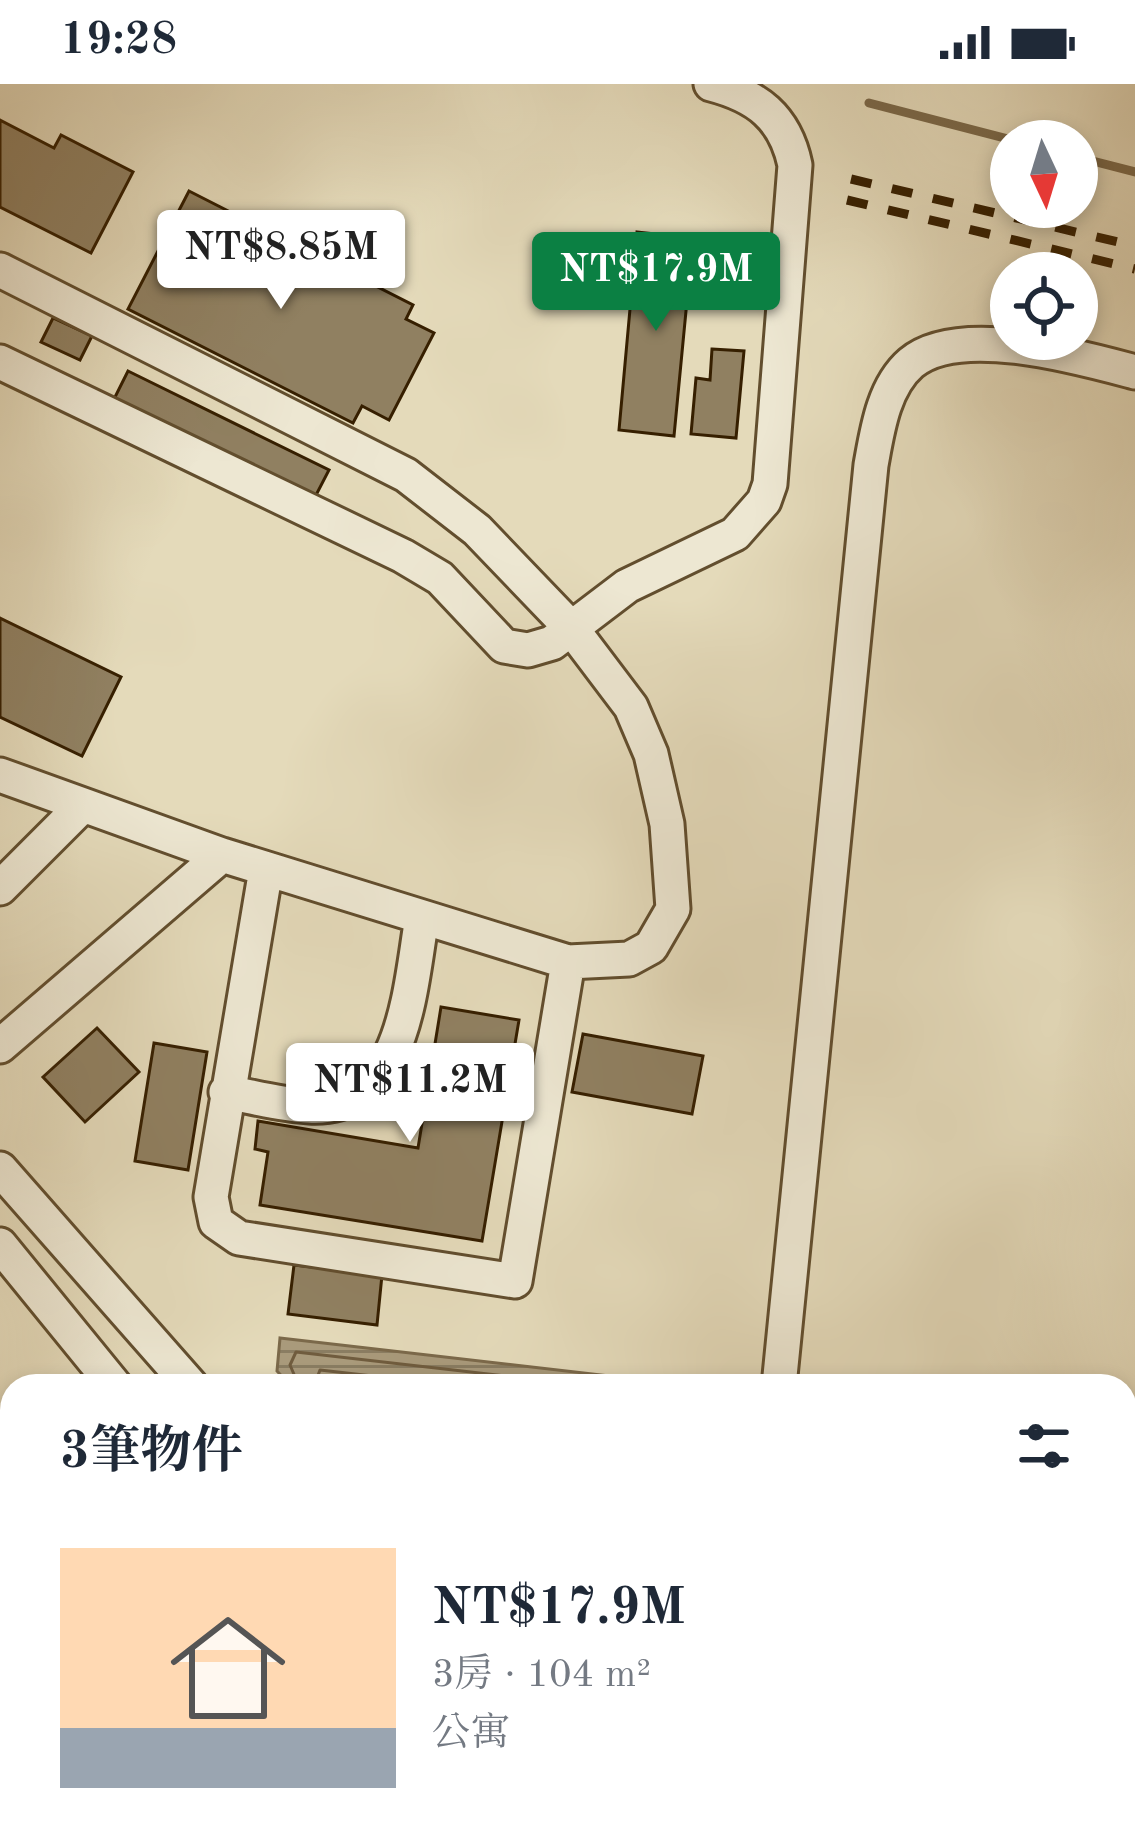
<!DOCTYPE html>
<html lang="zh-TW">
<head>
<meta charset="utf-8">
<style>
	:root { --surface:#fff; --page:#f2f2f3; --text:#1f2937; --muted:#747a83; --accent:#0b8043 }
	body { margin:0; font-family:"Old Standard TT","Noto Serif TC",serif; background:var(--page); color:var(--text); height:100vh; display:flex; flex-direction:column; font-size:45px; white-space:nowrap }
	* { box-sizing:border-box; margin:0 }
	p { font-size:39px; color:var(--muted) }
	.icon { flex:none; width:66px; height:66px; fill:none; stroke:currentColor; stroke-width:2; stroke-linecap:round; stroke-linejoin:round }
	.map { position:relative; flex:1; overflow:hidden }
	.sheet { position:absolute; left:0px; top:1290px; width:1137px; height:471px; display:flex; flex-direction:column; background:var(--surface); border-radius:36px 36px 0 0; box-shadow:0 6px 18px #0003 }
	.sheet>* { flex:none }
	.needle { width:78px; rotate:176deg }
	.buttons { position:absolute; left:990px; top:36px; display:grid; gap:24px }
	.buttons a { display:grid; place-items:center; width:108px; height:108px; border-radius:50%; background:var(--surface); box-shadow:0 6px 18px #0003; font-size:60px }
	.price { position:absolute; translate:-50% -102px; padding:0 27px; border-radius:12px; background:#fff; color:#222; font-size:39px; line-height:78px; filter:drop-shadow(0 3px 6px #0008) }
	.price::after { content:''; position:absolute; left:50%; top:72px; width:36px; height:27px; margin-left:-18px; background:inherit; clip-path:polygon(0 0,100% 0,50% 100%) }
	.price.active { background:var(--accent); color:#fff }
	ul { padding:0; list-style:none }
	li { display:flex; align-items:center; gap:36px; height:300px; padding:0 60px }
	li span { display:grid; place-items:center; flex:none; width:336px; height:240px; border-radius:0px; color:#555 }
	li>.icon { margin-inline-start:auto }
	span .icon { width:144px; height:144px; fill:#fffc; stroke-width:1 }
	li b { font-size:51px }
	h2 { display:flex; justify-content:space-between; align-items:center; height:144px; padding:0 60px; font-size:51px }
	.status { display:flex; justify-content:space-between; align-items:center; height:84px; padding:0 60px; background:var(--surface); direction:ltr }
	.status svg { height:33px; fill:currentColor }
	.map>svg:first-child { display:block }
</style>
</head>
<body>
<div class="status"><b>19:28</b><svg viewBox="0 0 49 12"><path d="M0 12V9h3v3zM5 12V6h3v6zM10 12V3h3v9zM15 12V0h3v12zM26 1h20v11H26zM47 4h2v5h-2z"/></svg></div>
<div class="map">
<svg width="1135" height="1759" viewBox="0 0 1135 1759">
	<defs>
		<pattern id="water-rules" width="6" height="5" patternUnits="userSpaceOnUse" patternTransform="scale(3)"><rect width="6" height="5" fill="#a99a7b"/><path d="M0 2.5h6" fill="none" stroke="#8a7d62"/></pattern>
	</defs>
	<rect width="100%" height="100%" fill="#e4daba"/>
	<filter id="stains"><feTurbulence type="fractalNoise" baseFrequency=".00167" numOctaves="4"/><feColorMatrix values="0 0 0 0 .2 0 0 0 0 .09 0 0 0 0 .02 0 0 0 .5 -.17"/></filter>
	<radialGradient id="worn" r=".72"><stop offset=".6" stop-color="#630" stop-opacity="0"/><stop offset="1" stop-color="#630" stop-opacity=".3"/></radialGradient>
	<path fill="url(#water-rules)" stroke="#7b694a" stroke-width="3" d="M 280,1254 L 696,1302 L 291,1302 L 277,1287 Z
		M 0,1616 L 12,1631 L 12,1749 L 107,1749 L 115,1759 L 0,1759 Z"/>
	<g fill="none" stroke-linecap="round" stroke-linejoin="round">
		<path stroke="#705c3e" stroke-width="3" d="M 299,1302 L 290,1281 L 296,1268 L 592,1302
			M 314,1302 L 320,1286 L 461,1302"/>
		<path stroke="#7b694a" stroke-width="9" d="M 869,19 L 1016,57
			M 1077,73 L 1135,88"/>
	</g>
	<path fill="#908061" stroke="#361f00" stroke-width="3" d="M 0,36 L 54,64 L 61,51 L 133,88 L 91,169 L 0,123 Z
		M 189,107 L 413,221 L 406,235 L 434,249 L 389,336 L 362,322 L 353,339 L 128,225 Z
		M 637,148 L 693,154 L 674,352 L 619,346 Z
		M 53,234 L 92,252 L 80,276 L 41,258 Z
		M 712,265 L 744,267 L 736,354 L 691,350 L 696,294 L 710,296 Z
		M 128,287 L 329,386 L 314,415 L 113,317 Z
		M 0,534 L 121,593 L 82,672 L 0,633 Z
		M 441,923 L 519,936 L 482,1157 L 260,1121 L 268,1068 L 255,1065 L 258,1037 L 418,1064 Z
		M 97,944 L 139,988 L 85,1038 L 43,993 Z
		M 583,950 L 703,972 L 692,1030 L 572,1008 Z
		M 154,959 L 207,968 L 188,1086 L 135,1077 Z
		M 294,1181 L 382,1191 L 377,1241 L 288,1230 Z"/>
	<g fill="none" stroke-linecap="round" stroke-linejoin="round">
		<g stroke="#624e2e" stroke-width="39">
			<path id="minor" d="M 0,186 L 406,391 L 477,446 L 572,545 L 631,623 L 651,670 L 667,740 L 673,825 L 651,863 L 629,875 L 568,878 L 222,771
				M 0,278 L 403,472 L 440,494 L 504,562 L 528,566 L 552,559 L 627,502 L 735,450 L 764,417 L 770,400 L 795,81 C 785,33 757,12 711,0
				M 0,691 L 222,771 L 0,962
				M 266,785 L 211,1113 L 216,1138 L 239,1154 L 515,1197 L 568,878
				M 0,804 L 82,722
				M 226,1008 C 253,1013 282,1021 309,1022 C 406,1027 410,901 422,834
				M 0,1085 L 191,1302
				M 0,1161 L 115,1302
				M 779,1302 L 871,381 C 877,348 883,303 911,279 C 959,239 1079,273 1135,288
				M 506,1749 L 517,1759
				M 587,1749 L 597,1759
				M 732,1759 L 734,1749"/>
		</g>
		<use href="#minor" stroke="#ede7d2" stroke-width="33"/>
		<path stroke="#361f00" stroke-width="9" stroke-dasharray="21 21" stroke-linecap="butt" d="M 851,95 L 1135,162
			M 847,116 L 1135,185"/>
	</g>
	<rect width="100%" height="100%" filter="url(#stains)"/>
	<rect width="100%" height="100%" fill="url(#worn)"/>
</svg>
<div class="buttons">
<a><svg class="needle" viewBox="-14 -14 28 28"><path d="M0-13l5 13h-10z" fill="#e53935"/><path d="M0 13l5-13h-10z" fill="#747a83"/></svg></a>
<a><svg class="icon" aria-label="locate" viewBox="0 0 24 24"><circle cx="12" cy="12" r="6"/><path d="M12 2v4M12 18v4M2 12h4M18 12h4"/></svg></a>
</div>
<b class="price" style="left:281px;top:228px">NT$8.85M</b>
<b class="price active" style="left:656px;top:250px">NT$17.9M</b>
<b class="price" style="left:410px;top:1061px">NT$11.2M</b>
<section class="sheet">
<h2>3筆物件<svg class="icon" aria-label="filters" viewBox="0 0 24 24"><path d="M4 7h16M4 17h16"/><circle cx="9" cy="7" r="2"/><circle cx="15" cy="17" r="2"/></svg></h2>
<ul>
<li><span style="background:linear-gradient(#ffd9b3 75%,#9aa5b1 0)"><svg class="icon" aria-label="home" viewBox="0 0 24 24"><path d="M3 11l9-7 9 7M6 9v11h12V9"/></svg></span><div><b>NT$17.9M</b><p>3房 · 104 m²</p><p>公寓</p></div></li>
</ul>
</section>
</div>
</body>
</html>
